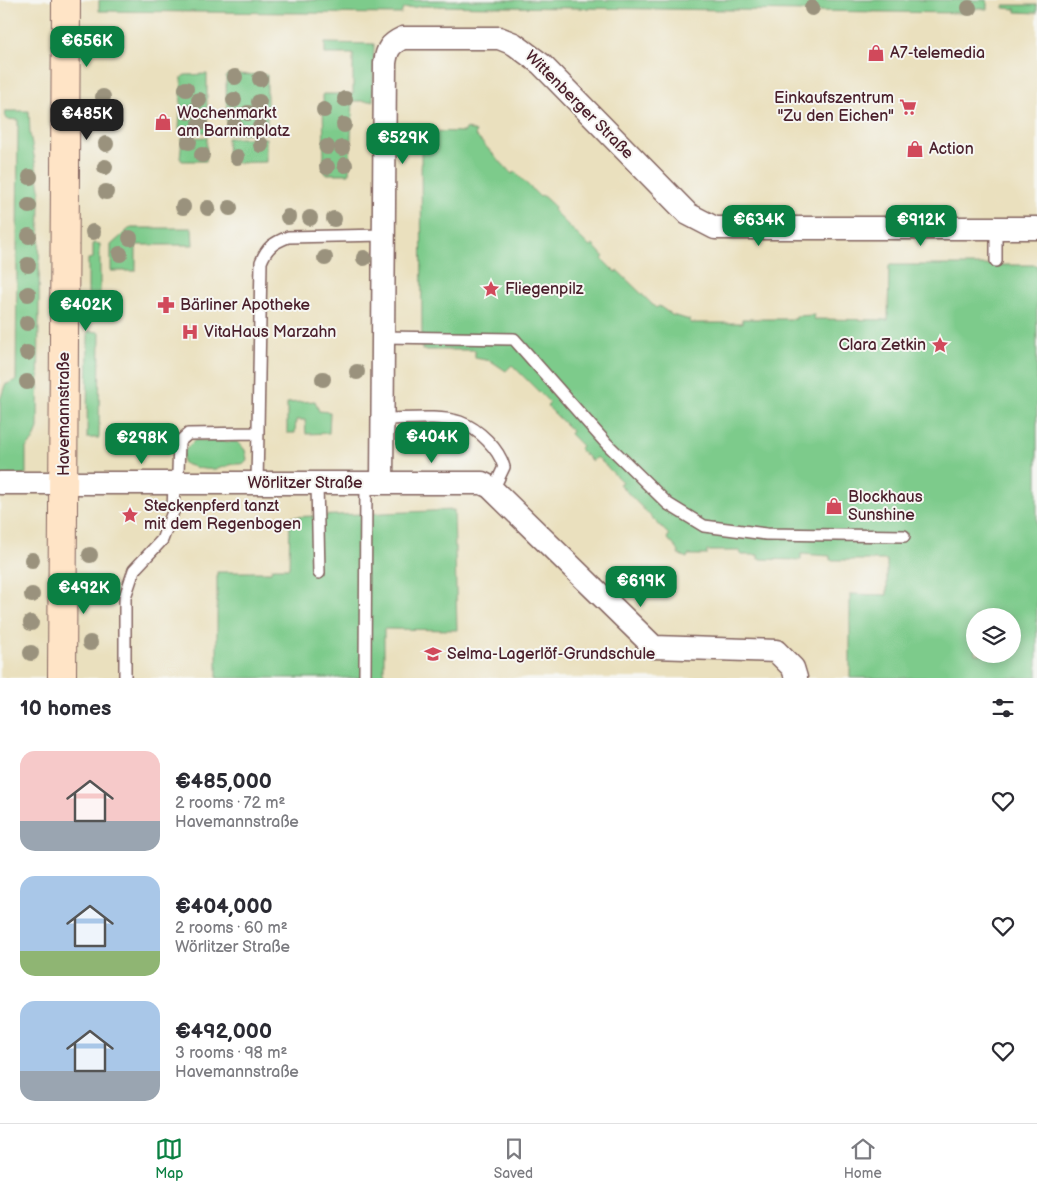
<!DOCTYPE html>
<html lang="en">
<head>
<meta charset="utf-8">
<style>
	:root { --surface:#fff; --page:#f7f7f7; --text:#2b2b33; --muted:#7c7c81; --line:#e1e1e2; --accent:#0b8043 }
	body { margin:0; font-family:"Balsamiq Sans",sans-serif; background:var(--page); color:var(--text); height:100vh; display:flex; flex-direction:column; font-size:19px; white-space:nowrap }
	* { box-sizing:border-box; margin:0 }
	p { font-size:16px; color:var(--muted) }
	.icon { flex:none; width:28px; height:28px; fill:none; stroke:currentColor; stroke-width:2; stroke-linecap:round; stroke-linejoin:round }
	.map { position:relative; height:678px; overflow:hidden }
	.details { display:flex; flex-direction:column; background:var(--surface); flex:1 }
	.details>* { flex:none }
	.fabs { position:absolute; left:966px; top:608px; display:grid; gap:10px }
	.fabs a { display:grid; place-items:center; width:55px; height:55px; border-radius:50%; background:var(--surface); box-shadow:0 2px 12px #0003; font-size:25px }
	.price { position:absolute; translate:-50% -42px; padding:0 11px; border-radius:10px; background:var(--accent); color:#fff; font-size:16px; line-height:32px; filter:drop-shadow(0 1px 2px #0008) }
	.price::after { content:''; position:absolute; left:50%; top:30px; width:15px; height:11px; margin-left:-8px; background:inherit; clip-path:polygon(0 0,100% 0,50% 100%) }
	.price.current { background:#222; color:#fff }
	ul { padding:0; list-style:none }
	li { display:flex; align-items:center; gap:15px; height:125px; padding:0 20px }
	li span { display:grid; place-items:center; flex:none; width:140px; height:100px; border-radius:15px; color:#555 }
	li>.icon { margin-inline-start:auto }
	span .icon { width:60px; height:60px; fill:#fffc; stroke-width:1 }
	li b { font-size:21px }
	h2 { display:flex; justify-content:space-between; align-items:center; height:60px; padding:0 20px; font-size:21px }
	.tab-bar { display:flex; justify-content:space-around; align-items:center; height:70px; border-top:1px solid var(--line); background:var(--surface); font-size:14px; color:var(--muted) }
	.tab-bar a { display:grid; justify-items:center; gap:2px }
	.tab-bar .current { color:var(--accent) }
	.map>svg:first-child { display:block }
</style>
</head>
<body>
<div class="map">
<svg width="1037" height="678" viewBox="0 0 1037 678">
	<rect width="100%" height="100%" fill="#f6f6f2"/>
	<filter id="ink" filterUnits="userSpaceOnUse"><feTurbulence type="fractalNoise" baseFrequency=".02" numOctaves="2"/><feDisplacementMap in="SourceGraphic" scale="10" xChannelSelector="R" yChannelSelector="G"/><feConvolveMatrix kernelMatrix="1 2 1 2 8 2 1 2 1" color-interpolation-filters="sRGB"/></filter>
	<filter id="wash" filterUnits="userSpaceOnUse"><feTurbulence type="fractalNoise" baseFrequency=".0096" numOctaves="4" result="noise"/><feDisplacementMap in="SourceGraphic" scale="20" xChannelSelector="R" yChannelSelector="G"/><feGaussianBlur stdDeviation="1.12" result="paint"/><feColorMatrix in="noise" values="0 0 0 0 0 0 0 0 0 0 0 0 0 0 0 0 0 1.4 0 .05"/><feComposite in="paint" operator="in"/></filter>
	<g filter="url(#wash)">
		<rect width="100%" height="100%" fill="#eae0be"/>
		<path fill="#7dcb8b" stroke="#64755b" fill-rule="evenodd" d="M 99,0 L 987,0 L 987,9 L 971,9 L 961,13 L 423,6 L 403,9 L 401,14 L 99,11 Z
			M 1004,5 L 1037,5 L 1037,13 L 1016,12 L 1016,9 L 1004,8 Z
			M 325,43 L 374,44 L 373,101 L 353,101 L 349,174 L 326,174 L 324,169 L 323,94 L 353,94 L 353,54 L 325,54 Z
			M 207,74 L 207,132 L 181,133 L 179,130 L 182,77 L 185,75 Z
			M 228,74 L 267,75 L 267,133 L 227,134 L 226,76 Z
			M 5,111 L 29,111 L 30,134 L 40,188 L 38,429 L 33,441 L 26,448 L 26,474 L 0,476 L 0,400 L 5,385 L 16,380 L 18,120 L 6,119 Z
			M 466,128 L 476,132 L 475,135 L 512,174 L 515,172 L 540,197 L 542,195 L 555,207 L 553,210 L 590,247 L 593,245 L 604,257 L 602,259 L 615,272 L 618,271 L 656,308 L 659,306 L 672,315 L 690,320 L 690,323 L 742,323 L 742,319 L 796,319 L 796,316 L 814,315 L 814,319 L 888,320 L 889,265 L 1037,265 L 1037,678 L 850,678 L 850,594 L 887,595 L 887,560 L 830,560 L 830,556 L 801,554 L 801,560 L 758,559 L 758,555 L 741,555 L 740,551 L 707,551 L 707,555 L 688,555 L 687,558 L 678,554 L 679,551 L 667,538 L 669,535 L 619,484 L 622,482 L 597,457 L 592,461 L 579,449 L 582,446 L 570,434 L 572,431 L 547,406 L 550,403 L 512,365 L 506,371 L 491,361 L 475,358 L 475,350 L 422,350 L 421,131 L 465,132 ZM 975,616 L 1012,616 L 1012,654 L 975,654 Z
			M 207,137 L 206,161 L 182,161 L 180,158 L 182,138 Z
			M 227,138 L 266,138 L 266,162 L 228,163 Z
			M 130,228 L 192,228 L 193,245 L 136,245 L 136,271 L 111,271 L 111,245 Z
			M 93,243 L 100,244 L 100,313 L 88,313 L 88,259 L 93,258 Z
			M 88,331 L 100,332 L 99,438 L 87,438 Z
			M 315,401 L 319,411 L 330,412 L 329,433 L 306,434 L 305,420 L 296,420 L 295,433 L 287,433 L 287,403 Z
			M 195,440 L 238,442 L 245,450 L 247,459 L 245,463 C 240,465 234,463 230,465 C 213,472 200,470 183,463 L 183,452 Z
			M 454,510 L 457,630 L 384,629 L 384,678 L 217,678 L 217,572 L 271,572 L 272,568 L 289,568 L 290,517 Z"/>
	</g>
	<g filter="url(#ink)">
		<g fill="none" stroke-linecap="round" stroke-linejoin="round">
			<g stroke="#82635e" stroke-width="14">
				<path id="lane" d="M 996,227 L 996,261
					M 383,337 L 514,339 L 606,443 L 668,504 L 704,526 L 766,534 L 904,536
					M 383,419 C 405,419 440,415 460,422 C 479,429 499,449 504,467 L 493,490
					M 257,484 L 261,262 C 267,247 273,243 288,237 L 384,235
					M 317,484 L 319,573
					M 125,678 L 125,597 L 134,570 L 162,540 L 173,512 L 174,483 L 178,472 L 179,442 L 188,434 L 258,433
					M 365,678 L 366,483"/>
			</g>
			<g stroke="#82635e" stroke-width="25">
				<path id="street" d="M 0,483 L 482,483 L 490,487 L 654,647 L 776,651 L 793,668 L 796,678
					M 382,483 L 385,63 C 387,49 390,44 403,38 L 499,38 L 514,44 L 541,64 L 688,214 L 715,228 L 1037,228"/>
			</g>
			<g stroke="#82635e" stroke-width="30">
				<path id="secondary" d="M 62,678 L 66,0"/>
			</g>
			<use href="#lane" stroke="#fff" stroke-width="11"/>
			<use href="#street" stroke="#fff" stroke-width="22"/>
			<use href="#secondary" stroke="#ffe4c6" stroke-width="28"/>
		</g>
		<g fill="#9a927d">
			<circle cx="812" cy="8" r="8"/>
			<circle cx="969" cy="8" r="8"/>
			<circle cx="235" cy="77" r="8"/>
			<circle cx="260" cy="79" r="8"/>
			<circle cx="186" cy="89" r="8"/>
			<circle cx="103" cy="97" r="8"/>
			<circle cx="345" cy="99" r="8"/>
			<circle cx="199" cy="100" r="8"/>
			<circle cx="234" cy="100" r="8"/>
			<circle cx="259" cy="102" r="8"/>
			<circle cx="324" cy="110" r="8"/>
			<circle cx="188" cy="112" r="8"/>
			<circle cx="248" cy="113" r="8"/>
			<circle cx="105" cy="121" r="8"/>
			<circle cx="200" cy="123" r="8"/>
			<circle cx="344" cy="125" r="8"/>
			<circle cx="235" cy="126" r="8"/>
			<circle cx="260" cy="127" r="8"/>
			<circle cx="189" cy="142" r="8"/>
			<circle cx="106" cy="144" r="8"/>
			<circle cx="261" cy="145" r="8"/>
			<circle cx="327" cy="147" r="8"/>
			<circle cx="342" cy="148" r="8"/>
			<circle cx="202" cy="155" r="8"/>
			<circle cx="237" cy="157" r="8"/>
			<circle cx="345" cy="165" r="8"/>
			<circle cx="105" cy="167" r="8"/>
			<circle cx="327" cy="167" r="8"/>
			<circle cx="30" cy="177" r="8"/>
			<circle cx="106" cy="192" r="8"/>
			<circle cx="29" cy="206" r="8"/>
			<circle cx="183" cy="207" r="8"/>
			<circle cx="208" cy="208" r="8"/>
			<circle cx="230" cy="208" r="8"/>
			<circle cx="288" cy="217" r="8"/>
			<circle cx="310" cy="218" r="8"/>
			<circle cx="334" cy="219" r="8"/>
			<circle cx="93" cy="232" r="8"/>
			<circle cx="29" cy="236" r="8"/>
			<circle cx="130" cy="238" r="8"/>
			<circle cx="120" cy="254" r="8"/>
			<circle cx="325" cy="258" r="8"/>
			<circle cx="364" cy="258" r="8"/>
			<circle cx="28" cy="265" r="8"/>
			<circle cx="28" cy="294" r="8"/>
			<circle cx="27" cy="323" r="8"/>
			<circle cx="27" cy="353" r="8"/>
			<circle cx="357" cy="372" r="8"/>
			<circle cx="323" cy="379" r="8"/>
			<circle cx="27" cy="382" r="8"/>
			<circle cx="90" cy="555" r="8"/>
			<circle cx="32" cy="560" r="8"/>
			<circle cx="90" cy="586" r="8"/>
			<circle cx="32" cy="595" r="8"/>
			<circle cx="31" cy="623" r="8"/>
			<circle cx="90" cy="643" r="8"/>
			<circle cx="31" cy="653" r="8"/>
		</g>
	</g>
	<defs>
		<g id="shop-bare" transform="scale(1.35)"><path d="M-5-2.5h2.3a2.7 3.5 0 0 1 5.4 0H5L5.5 6h-11ZM-1.5-2.5h3a1.5 2.3 0 0 0-3 0Z" fill="#d1495b" stroke="#f6f6f2" stroke-width="2.5" paint-order="stroke"/></g>
		<g id="supermarket-bare" transform="scale(1.35)"><path d="M-6-5.5h2.5l.6 2H6L4.5 2H-2.5L-4.4-4H-6ZM-1.5 3.2a1.3 1.3 0 1 0 .1 0ZM3 3.2a1.3 1.3 0 1 0 .1 0Z" fill="#d1495b" stroke="#f6f6f2" stroke-width="2.5" paint-order="stroke"/></g>
		<g id="sight-bare" transform="scale(1.35)"><path d="M0-6L1.8-2.2L6-1.7L2.9 1.2L3.7 5.4L0 3.3L-3.7 5.4L-2.9 1.2L-6-1.7L-1.8-2.2Z" fill="#d1495b" stroke="#f6f6f2" stroke-width="2.5" paint-order="stroke"/></g>
		<g id="pharmacy-bare" transform="scale(1.35)"><path d="M-2-6h4v4h4v4h-4v4h-4v-4h-4v-4h4Z" fill="#d1495b" stroke="#f6f6f2" stroke-width="2.5" paint-order="stroke"/></g>
		<g id="hospital-bare" transform="scale(1.35)"><path d="M-5-5h3v3.5h4V-5h3V5h-3V1.5h-4V5h-3Z" fill="#d1495b" stroke="#f6f6f2" stroke-width="2.5" paint-order="stroke"/></g>
		<g id="school-bare" transform="scale(1.35)"><path d="M0-5L7-2L0 1L-7-2ZM-4 1L0 2.5L4 1V4Q0 6-4 4Z" fill="#d1495b" stroke="#f6f6f2" stroke-width="2.5" paint-order="stroke"/></g>
	</defs>
	<g fill-rule="evenodd">
		<use href="#shop-bare" x="876" y="53"/>
		<use href="#supermarket-bare" x="908" y="107"/>
		<use href="#shop-bare" x="163" y="122"/>
		<use href="#shop-bare" x="915" y="149"/>
		<use href="#sight-bare" x="491" y="289"/>
		<use href="#pharmacy-bare" x="166" y="305"/>
		<use href="#hospital-bare" x="190" y="332"/>
		<use href="#sight-bare" x="940" y="345"/>
		<use href="#shop-bare" x="834" y="506"/>
		<use href="#sight-bare" x="130" y="515"/>
		<use href="#school-bare" x="433" y="654"/>
	</g>
	<g text-anchor="middle" dominant-baseline="central" stroke-width="4" stroke-linejoin="round" paint-order="stroke">
		<g font-size="16" fill="#4a1f2b" stroke="#f6f6f2" text-anchor="start">
			<text x="890" y="53">A7-telemedia</text>
			<text x="894" y="98" text-anchor="end">Einkaufszentrum<tspan x="894" dy="18">"Zu den Eichen"</tspan></text>
			<text x="177" y="113">Wochenmarkt<tspan x="177" dy="18">am Barnimplatz</tspan></text>
			<text x="929" y="149">Action</text>
			<text x="505" y="289">Fliegenpilz</text>
			<text x="180" y="305">Bärliner Apotheke</text>
			<text x="204" y="332">VitaHaus Marzahn</text>
			<text x="926" y="345" text-anchor="end">Clara Zetkin</text>
			<text x="848" y="497">Blockhaus<tspan x="848" dy="18">Sunshine</tspan></text>
			<text x="144" y="506">Steckenpferd tanzt<tspan x="144" dy="18">mit dem Regenbogen</tspan></text>
			<text x="447" y="654">Selma-Lagerlöf-Grundschule</text>
		</g>
		<g font-size="16" fill="#4a1f2b" stroke="#f6f6f2">
			<text transform="translate(579 105) rotate(45)">Wittenberger Straße</text>
			<text transform="translate(64 414) rotate(-90)">Havemannstraße</text>
			<text x="305" y="483">Wörlitzer Straße</text>
		</g>
	</g>
</svg>
<div class="fabs">
<a><svg class="icon" aria-label="layers" viewBox="0 0 24 24"><path d="M12 4l9 5-9 5-9-5zM3 14l9 5 9-5"/></svg></a>
</div>
<b class="price" style="left:87px;top:68px">€656K</b>
<b class="price current" style="left:87px;top:141px">€485K</b>
<b class="price" style="left:403px;top:165px">€529K</b>
<b class="price" style="left:759px;top:247px">€634K</b>
<b class="price" style="left:921px;top:247px">€912K</b>
<b class="price" style="left:86px;top:332px">€402K</b>
<b class="price" style="left:432px;top:464px">€404K</b>
<b class="price" style="left:142px;top:465px">€298K</b>
<b class="price" style="left:641px;top:608px">€619K</b>
<b class="price" style="left:84px;top:615px">€492K</b>
</div>
<section class="details">
<h2>10 homes<svg class="icon" aria-label="filters" viewBox="0 0 24 24"><path d="M4 7h16M4 17h16"/><circle cx="9" cy="7" r="2"/><circle cx="15" cy="17" r="2"/></svg></h2>
<ul>
<li><span style="background:linear-gradient(#f6c9c9 70%,#9aa5b1 0)"><svg class="icon" aria-label="home" viewBox="0 0 24 24"><path d="M3 11l9-7 9 7M6 9v11h12V9"/></svg></span><div><b>€485,000</b><p>2 rooms · 72 m²</p><p>Havemannstraße</p></div><svg class="icon" aria-label="heart" viewBox="0 0 24 24"><path d="M12 20l-8-8c-3-5 5-10 8-4 3-6 11-1 8 4z"/></svg></li>
<li><span style="background:linear-gradient(#a9c7e8 75%,#8fb573 0)"><svg class="icon" aria-label="home" viewBox="0 0 24 24"><path d="M3 11l9-7 9 7M6 9v11h12V9"/></svg></span><div><b>€404,000</b><p>2 rooms · 60 m²</p><p>Wörlitzer Straße</p></div><svg class="icon" aria-label="heart" viewBox="0 0 24 24"><path d="M12 20l-8-8c-3-5 5-10 8-4 3-6 11-1 8 4z"/></svg></li>
<li><span style="background:linear-gradient(#a9c7e8 70%,#9aa5b1 0)"><svg class="icon" aria-label="home" viewBox="0 0 24 24"><path d="M3 11l9-7 9 7M6 9v11h12V9"/></svg></span><div><b>€492,000</b><p>3 rooms · 98 m²</p><p>Havemannstraße</p></div><svg class="icon" aria-label="heart" viewBox="0 0 24 24"><path d="M12 20l-8-8c-3-5 5-10 8-4 3-6 11-1 8 4z"/></svg></li>
</ul>
</section>
<nav class="tab-bar">
<a class="current"><svg class="icon" aria-label="map" viewBox="0 0 24 24"><path d="M3 6l6-2 6 2 6-2v14l-6 2-6-2-6 2zM9 4v14M15 6v14"/></svg>Map</a>
<a><svg class="icon" aria-label="saved" viewBox="0 0 24 24"><path d="M7 4h10v16l-5-4-5 4z"/></svg>Saved</a>
<a><svg class="icon" aria-label="home" viewBox="0 0 24 24"><path d="M3 11l9-7 9 7M6 9v11h12V9"/></svg>Home</a>
</nav>
</body>
</html>
